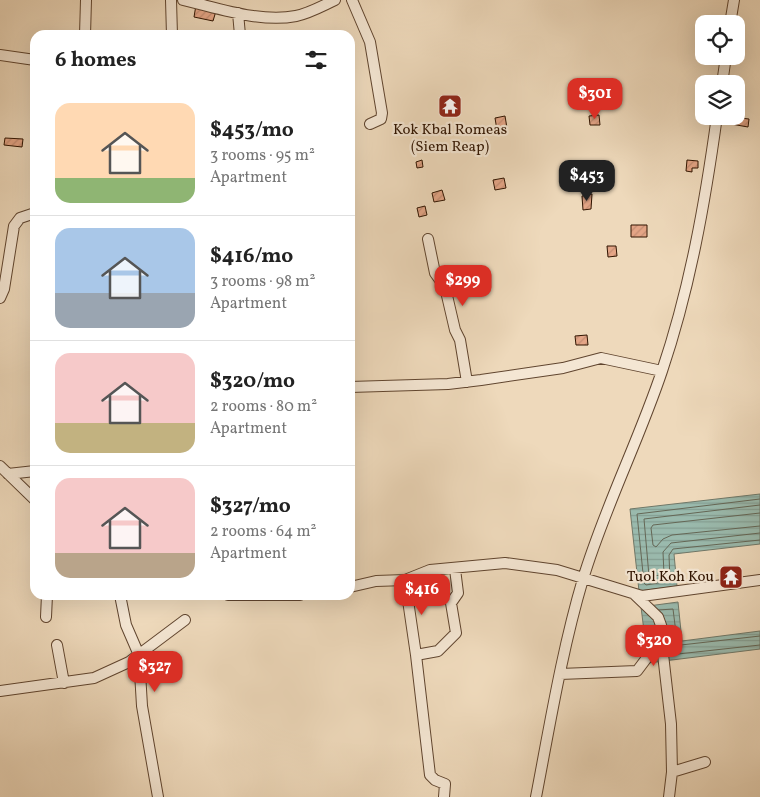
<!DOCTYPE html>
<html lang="en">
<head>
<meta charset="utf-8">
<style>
	:root { --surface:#fff; --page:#f2f2f2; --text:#222; --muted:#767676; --line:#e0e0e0; --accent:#d93025 }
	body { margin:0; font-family:Vollkorn,serif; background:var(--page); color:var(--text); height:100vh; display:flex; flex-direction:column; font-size:19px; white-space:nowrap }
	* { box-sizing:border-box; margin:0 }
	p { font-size:16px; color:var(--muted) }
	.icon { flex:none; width:28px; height:28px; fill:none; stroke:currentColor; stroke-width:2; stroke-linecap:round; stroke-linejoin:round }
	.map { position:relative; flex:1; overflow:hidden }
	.details { position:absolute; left:30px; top:30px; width:325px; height:570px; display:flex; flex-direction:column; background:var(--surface); border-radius:15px; box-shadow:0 5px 20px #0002 }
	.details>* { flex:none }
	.tools { position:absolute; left:695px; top:15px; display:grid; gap:10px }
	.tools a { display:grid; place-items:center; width:50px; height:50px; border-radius:10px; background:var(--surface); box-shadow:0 5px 20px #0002; font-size:25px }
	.price { position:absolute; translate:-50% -42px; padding:0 11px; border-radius:10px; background:var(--accent); color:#fff; font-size:16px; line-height:32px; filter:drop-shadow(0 1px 2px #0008) }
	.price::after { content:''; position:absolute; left:50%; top:30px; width:15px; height:11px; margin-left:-8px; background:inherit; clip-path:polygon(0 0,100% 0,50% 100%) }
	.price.active { background:#222; color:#fff }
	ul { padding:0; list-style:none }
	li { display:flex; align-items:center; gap:15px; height:125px; padding:0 25px }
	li+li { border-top:1px solid var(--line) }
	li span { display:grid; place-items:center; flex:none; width:140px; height:100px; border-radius:15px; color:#555 }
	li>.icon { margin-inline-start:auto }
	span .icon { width:60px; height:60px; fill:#fffc; stroke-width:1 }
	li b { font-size:21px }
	h2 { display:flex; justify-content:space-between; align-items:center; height:60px; padding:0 25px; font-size:21px }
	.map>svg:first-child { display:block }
</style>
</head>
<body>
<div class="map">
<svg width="760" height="797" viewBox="0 0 760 797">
	<defs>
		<pattern id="water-rules" width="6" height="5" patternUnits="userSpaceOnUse" patternTransform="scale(1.25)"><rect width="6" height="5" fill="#9abaad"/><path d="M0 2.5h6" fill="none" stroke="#859f93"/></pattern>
		<pattern id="building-hatch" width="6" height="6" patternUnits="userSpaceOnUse" patternTransform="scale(1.25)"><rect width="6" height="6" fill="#e4a586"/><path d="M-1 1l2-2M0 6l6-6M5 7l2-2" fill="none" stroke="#c48d72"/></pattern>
	</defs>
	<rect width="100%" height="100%" fill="#eed9bb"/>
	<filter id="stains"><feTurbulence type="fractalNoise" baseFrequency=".004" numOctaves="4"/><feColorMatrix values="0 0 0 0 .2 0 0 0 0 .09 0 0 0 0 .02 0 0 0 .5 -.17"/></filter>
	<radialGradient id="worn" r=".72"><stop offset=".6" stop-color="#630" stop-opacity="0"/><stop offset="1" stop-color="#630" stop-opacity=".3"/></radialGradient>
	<path fill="url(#water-rules)" stroke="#707868" d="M 760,494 L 760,544 L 674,554 L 677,586 L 639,591 L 630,509 Z
		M 678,602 L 682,641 L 760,631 L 760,649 L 648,663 L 641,607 Z"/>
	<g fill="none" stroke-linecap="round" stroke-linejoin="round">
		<path stroke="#656756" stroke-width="1" d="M 760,499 L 637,514 L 644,583 L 646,585 L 670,581 L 669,555 L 673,549 L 760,540
			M 760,505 L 644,519 L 649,576 L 664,575 L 663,552 L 671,543 L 760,533
			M 760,513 L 653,525 L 651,528 L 653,545 L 656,547 L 663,539 L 672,535 L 760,526
			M 659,610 L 673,609 L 677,641 L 681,645 L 760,636
			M 669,655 L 760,645"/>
	</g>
	<path fill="url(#building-hatch)" stroke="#301400" d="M 196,5 L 216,11 L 213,21 L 194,17 Z
		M 599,115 L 600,125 L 590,125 L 589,116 Z
		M 505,116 L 507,128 L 497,130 L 495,118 Z
		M 732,117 L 749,119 L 748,127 L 731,124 Z
		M 5,138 L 23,139 L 22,147 L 4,145 Z
		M 422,160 L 423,167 L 417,168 L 416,162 Z
		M 687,160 L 698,161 L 698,168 L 692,168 L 692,172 L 686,171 Z
		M 504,178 L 506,188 L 495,190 L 493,180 Z
		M 442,190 L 445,200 L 434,202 L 432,193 Z
		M 592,194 L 591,209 L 583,210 L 582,196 Z
		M 425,206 L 427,215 L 419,217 L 417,208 Z
		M 631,225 L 647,225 L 647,237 L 631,237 Z
		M 607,246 L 616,246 L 617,256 L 608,257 Z
		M 587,335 L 588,345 L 576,345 L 575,336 Z"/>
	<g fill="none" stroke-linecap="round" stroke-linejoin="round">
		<g stroke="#60452f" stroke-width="12">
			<path id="minor" d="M 171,0 L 172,35
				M 183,0 C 218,8 260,23 296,16 C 310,13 322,6 335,0
				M 352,0 L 370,42 L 382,113 L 381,119 L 370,124
				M 238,13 L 240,35
				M 730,24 L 734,0
				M 85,35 L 86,0
				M 0,55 L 35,60
				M 722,84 L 726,56
				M 428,239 L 435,273 L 445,287 L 455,330 L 460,340 L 467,382
				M 0,298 L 4,289 L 14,226 L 20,218 L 35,213
				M 350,387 L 448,384 L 481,380 L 563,368 L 601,358 L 662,371
				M 0,466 L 35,500
				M 8,474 L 35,471
				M 405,580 L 416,655
				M 350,587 L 376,581 L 405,580 L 430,570 L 505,563 L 557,570 L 642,596 L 760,580
				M 120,595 L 126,625 L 139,655 L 142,706 L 158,797
				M 228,595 L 300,595
				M 46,617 L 47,595
				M 661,637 L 671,724 L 672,772
				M 57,645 L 64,683
				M 560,674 L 637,671 L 655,647 L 662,628 L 658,617 L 634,594
				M 0,691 L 94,678 L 129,662 L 185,620
				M 444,797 L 445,784 L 435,780 L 430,775 L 416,655 L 438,651 L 456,633 L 451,603 L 458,593 L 455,569
				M 536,797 C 550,724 562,650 583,579 C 604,509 639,440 662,371 C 690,288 705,203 717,116
				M 669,797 L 672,772 L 705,762"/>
		</g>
		<use href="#minor" stroke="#f4e6d3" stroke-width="10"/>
	</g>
	<defs>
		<g id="temple-square" transform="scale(1.25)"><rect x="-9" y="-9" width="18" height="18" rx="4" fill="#8f2418" stroke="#f4e6d3"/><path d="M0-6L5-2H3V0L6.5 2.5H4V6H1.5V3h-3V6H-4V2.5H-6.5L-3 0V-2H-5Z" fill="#fff"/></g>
	</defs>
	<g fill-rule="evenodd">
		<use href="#temple-square" x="450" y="106"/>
		<use href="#temple-square" x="731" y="577"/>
	</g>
	<g text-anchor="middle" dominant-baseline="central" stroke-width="4.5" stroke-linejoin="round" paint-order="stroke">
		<g font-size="15" fill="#301400" stroke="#f4e6d3">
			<text x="450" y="130">Kok Kbal Romeas<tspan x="450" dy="17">(Siem Reap)</tspan></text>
			<text x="714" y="577" text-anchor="end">Tuol Koh Kou</text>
		</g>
	</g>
	<rect width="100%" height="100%" filter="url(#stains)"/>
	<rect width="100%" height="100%" fill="url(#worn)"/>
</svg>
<div class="tools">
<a><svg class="icon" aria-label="locate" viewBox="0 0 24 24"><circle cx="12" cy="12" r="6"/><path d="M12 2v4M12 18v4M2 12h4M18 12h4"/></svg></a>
<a><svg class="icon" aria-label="layers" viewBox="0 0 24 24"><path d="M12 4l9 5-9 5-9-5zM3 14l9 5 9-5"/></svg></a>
</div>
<b class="price" style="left:595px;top:120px">$301</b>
<b class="price active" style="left:587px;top:202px">$453</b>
<b class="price" style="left:463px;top:307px">$299</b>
<b class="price" style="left:422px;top:616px">$416</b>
<b class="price" style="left:654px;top:667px">$320</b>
<b class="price" style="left:155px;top:693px">$327</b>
<section class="details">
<h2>6 homes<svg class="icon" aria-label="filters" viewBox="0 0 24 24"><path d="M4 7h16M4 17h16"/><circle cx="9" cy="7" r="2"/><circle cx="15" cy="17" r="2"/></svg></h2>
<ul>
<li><span style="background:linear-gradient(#ffd9b3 75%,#8fb573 0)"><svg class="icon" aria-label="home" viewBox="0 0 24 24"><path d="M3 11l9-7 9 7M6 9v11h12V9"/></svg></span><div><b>$453/mo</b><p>3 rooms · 95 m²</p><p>Apartment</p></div></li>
<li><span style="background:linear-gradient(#a9c7e8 65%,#9aa5b1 0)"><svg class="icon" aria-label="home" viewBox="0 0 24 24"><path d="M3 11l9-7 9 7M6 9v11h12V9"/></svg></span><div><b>$416/mo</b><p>3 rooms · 98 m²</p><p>Apartment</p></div></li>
<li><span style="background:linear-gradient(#f6c9c9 70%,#c2b280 0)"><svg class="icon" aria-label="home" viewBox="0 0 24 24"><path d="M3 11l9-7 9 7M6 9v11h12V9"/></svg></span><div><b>$320/mo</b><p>2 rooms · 80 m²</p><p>Apartment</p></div></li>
<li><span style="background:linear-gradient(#f6c9c9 75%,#b9a48a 0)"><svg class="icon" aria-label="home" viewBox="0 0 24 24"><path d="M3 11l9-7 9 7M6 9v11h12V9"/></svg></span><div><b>$327/mo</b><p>2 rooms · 64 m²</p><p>Apartment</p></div></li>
</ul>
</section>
</div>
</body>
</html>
